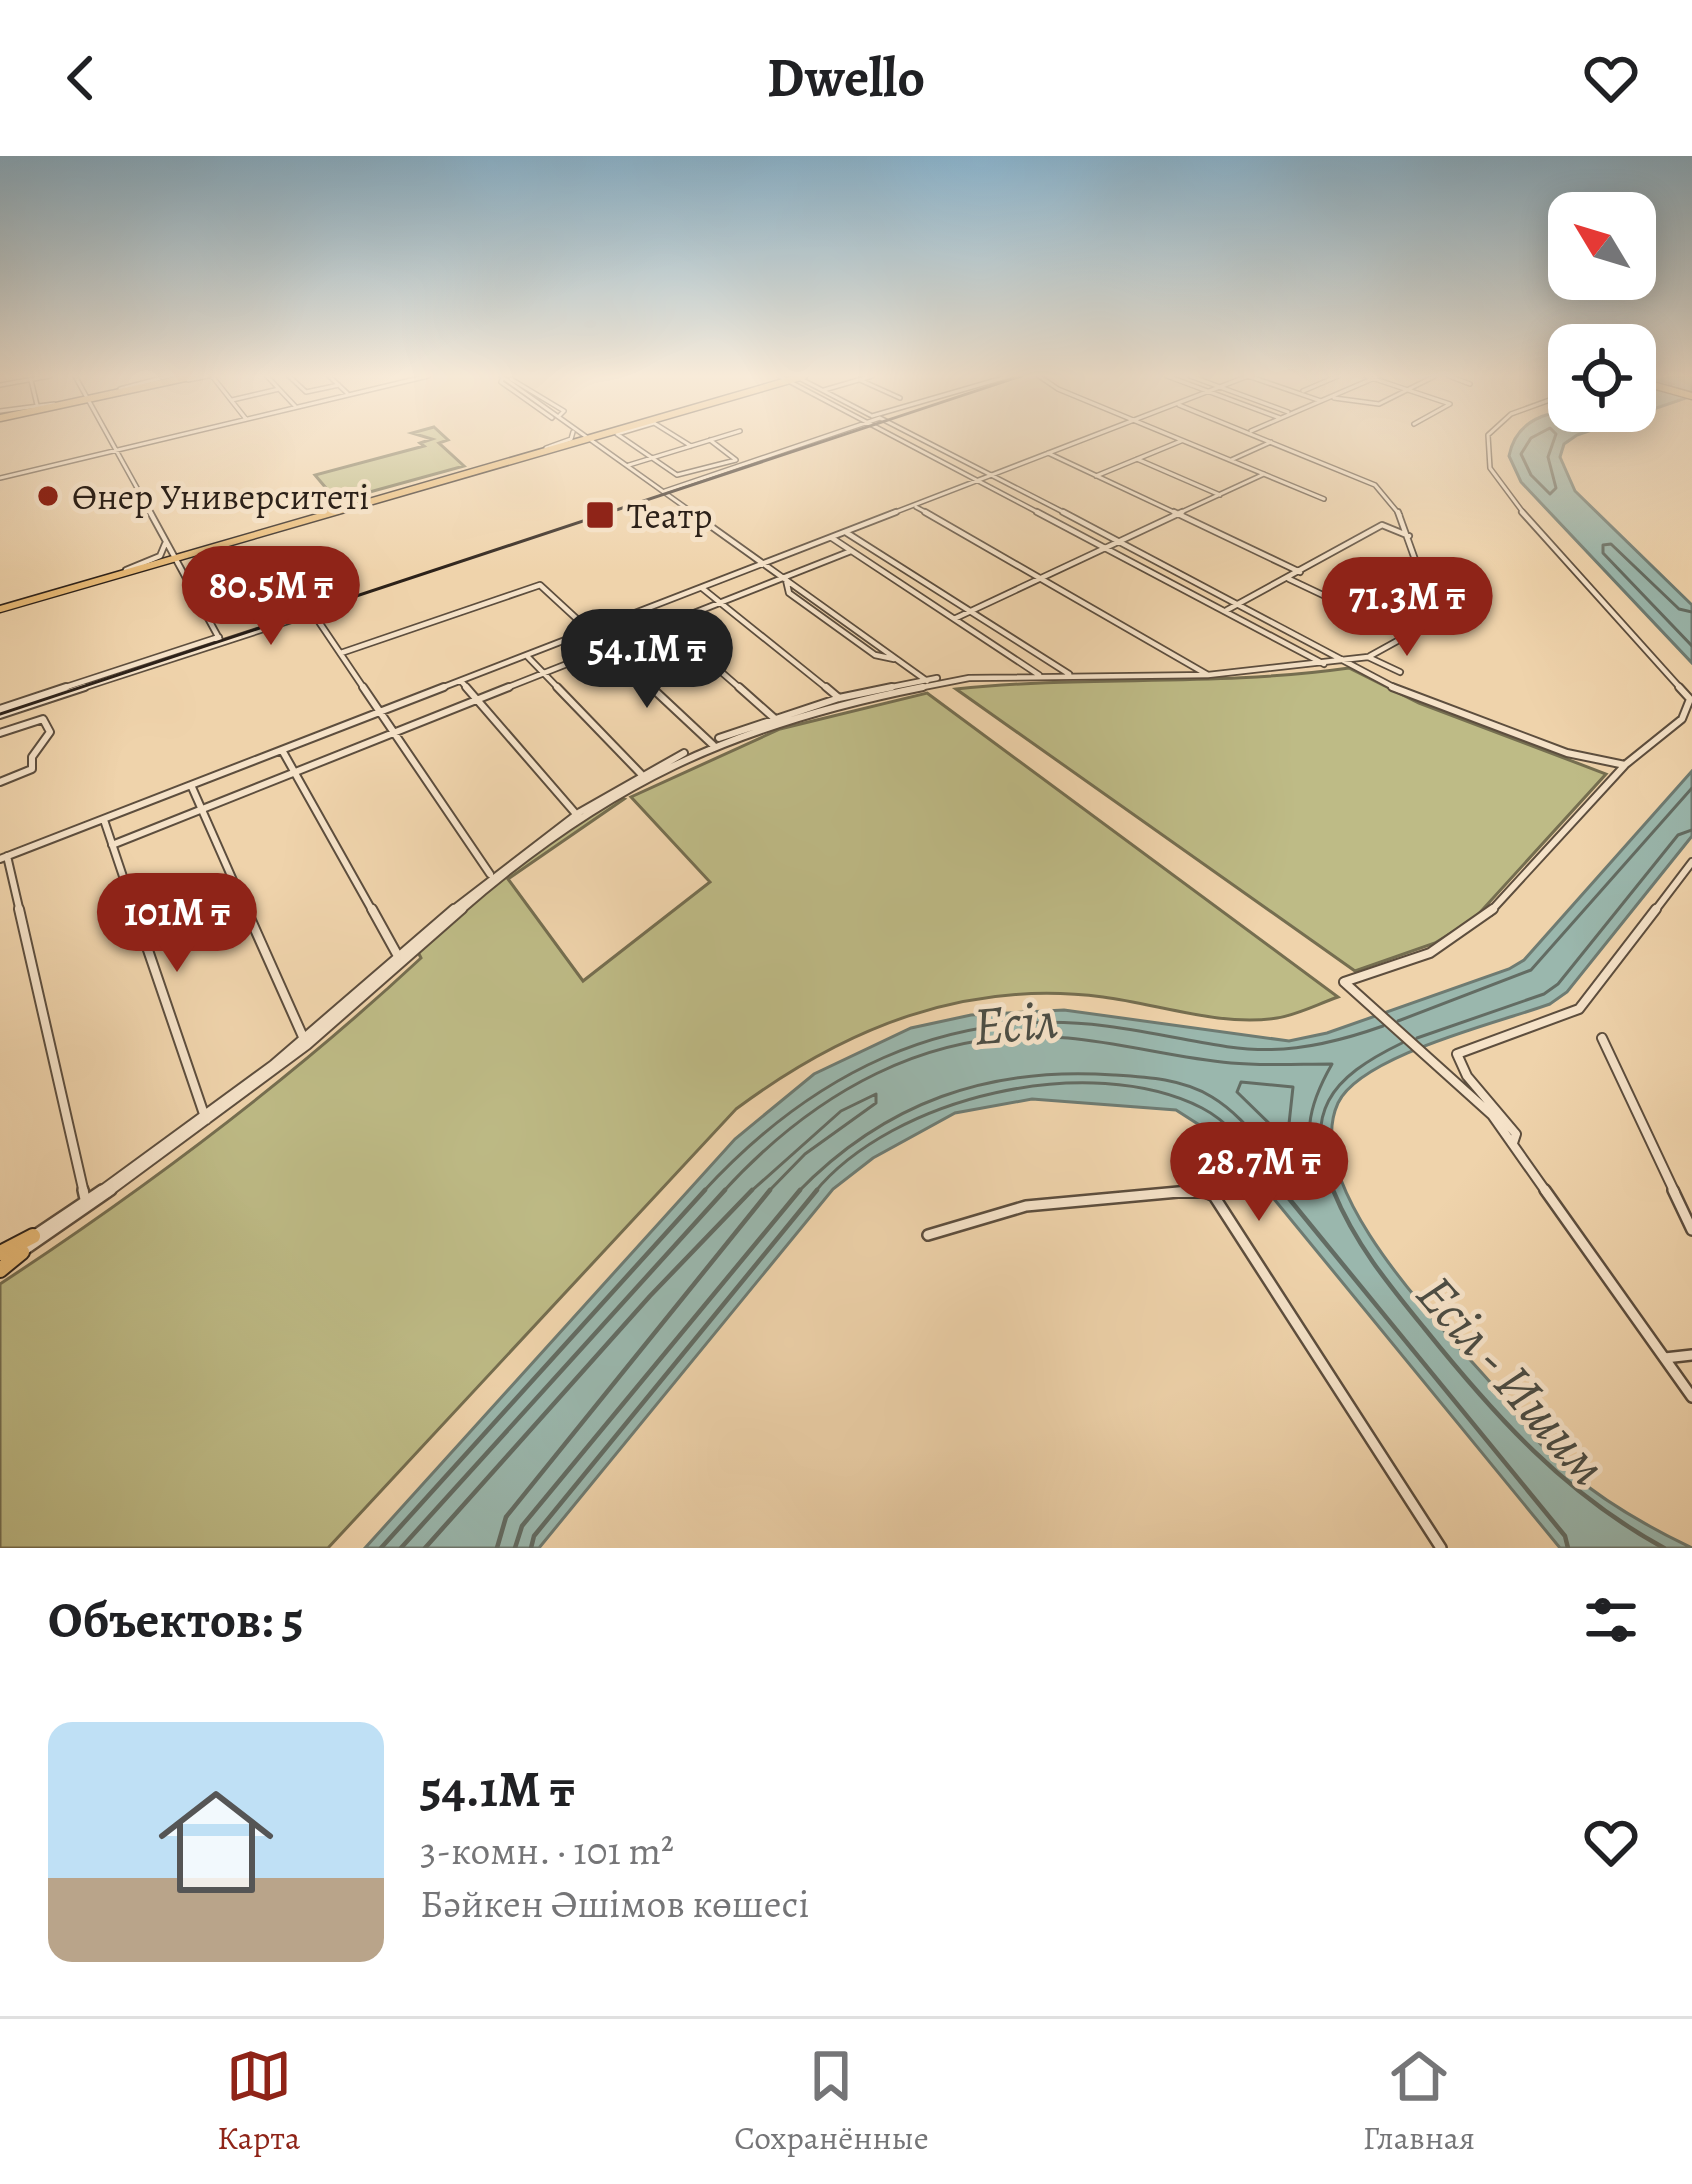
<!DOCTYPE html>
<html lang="ru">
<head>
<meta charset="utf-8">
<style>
	:root { --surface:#fff; --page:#f2f2f2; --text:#202124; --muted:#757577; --line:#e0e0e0; --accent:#8f2418 }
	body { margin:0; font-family:Alegreya,serif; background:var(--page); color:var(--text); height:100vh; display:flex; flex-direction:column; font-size:45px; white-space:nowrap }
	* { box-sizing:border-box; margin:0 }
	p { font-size:39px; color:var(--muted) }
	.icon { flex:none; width:66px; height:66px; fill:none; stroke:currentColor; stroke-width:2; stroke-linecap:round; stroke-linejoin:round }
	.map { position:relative; height:1392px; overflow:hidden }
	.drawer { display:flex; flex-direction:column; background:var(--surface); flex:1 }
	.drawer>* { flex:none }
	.needle { width:78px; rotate:308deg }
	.buttons { position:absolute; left:1548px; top:36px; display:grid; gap:24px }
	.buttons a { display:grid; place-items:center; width:108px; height:108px; border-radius:24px; background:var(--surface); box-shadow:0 6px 30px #0003; font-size:60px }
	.price { position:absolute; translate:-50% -102px; padding:0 27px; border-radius:42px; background:var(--accent); color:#fff; font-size:39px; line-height:78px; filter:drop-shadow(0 3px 6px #0008) }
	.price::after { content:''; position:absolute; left:50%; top:72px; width:36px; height:27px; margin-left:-18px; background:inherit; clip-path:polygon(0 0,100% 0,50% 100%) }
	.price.current { background:#222; color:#fff }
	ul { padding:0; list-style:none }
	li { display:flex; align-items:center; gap:36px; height:300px; padding:0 48px }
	li span { display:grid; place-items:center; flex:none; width:336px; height:240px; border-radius:24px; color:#555 }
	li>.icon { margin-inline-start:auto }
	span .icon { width:144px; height:144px; fill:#fffc; stroke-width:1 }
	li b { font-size:51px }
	h2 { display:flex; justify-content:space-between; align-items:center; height:144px; padding:0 48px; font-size:51px }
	header { display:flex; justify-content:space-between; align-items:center; height:156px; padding:0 48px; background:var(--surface); font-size:54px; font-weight:700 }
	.tabs { display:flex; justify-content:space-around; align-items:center; height:168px; border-top:3px solid var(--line); background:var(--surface); font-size:33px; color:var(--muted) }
	.tabs a { display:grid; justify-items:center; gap:6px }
	.tabs .current { color:var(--accent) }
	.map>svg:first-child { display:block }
</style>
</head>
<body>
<header><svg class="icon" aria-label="back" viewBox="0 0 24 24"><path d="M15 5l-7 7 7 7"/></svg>Dwello<svg class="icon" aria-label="heart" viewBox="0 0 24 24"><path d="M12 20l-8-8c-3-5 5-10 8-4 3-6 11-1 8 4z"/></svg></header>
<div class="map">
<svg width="1692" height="1392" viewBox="0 0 1692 1392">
	<rect width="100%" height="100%" fill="#efd3ab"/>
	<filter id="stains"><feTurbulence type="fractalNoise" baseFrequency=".00167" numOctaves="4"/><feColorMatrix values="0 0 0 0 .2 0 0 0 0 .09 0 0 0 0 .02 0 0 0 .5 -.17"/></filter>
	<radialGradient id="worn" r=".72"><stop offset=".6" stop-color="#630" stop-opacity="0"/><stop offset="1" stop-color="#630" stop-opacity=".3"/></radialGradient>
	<path fill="#bebb86" stroke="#756e50" stroke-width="3" d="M 434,271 L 448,284 L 439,287 L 464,310 L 337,345 L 315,319 L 424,290 L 420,287 L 432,283 L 412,277 Z
		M 1349,512 L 1419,547 L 1606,618 L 1474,763 L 1435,787 L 1355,815 L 956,533 C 1088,519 1215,531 1349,512 Z
		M 927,537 L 1338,841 C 1318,848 1297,859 1277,862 C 1221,871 1158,848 1103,841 C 965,823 845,872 736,953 L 328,1392 L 0,1392 L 0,1128 C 149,1030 290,924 421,802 L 418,796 L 524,703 L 617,641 L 624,643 L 508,723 L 583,825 L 710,726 L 631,641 L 780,573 Z"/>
	<path fill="#9ab7ad" stroke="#6e7b72" stroke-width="3" d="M 1672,220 L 1692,220 L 1692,240 L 1577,279 L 1564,288 L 1560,301 L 1575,335 L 1692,449 L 1692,507 L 1521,326 L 1509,300 C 1520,242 1592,255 1635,255 L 1635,232 L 1660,234 L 1672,228 L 1659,224 Z
		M 1692,615 L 1692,680 L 1567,836 L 1550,848 C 1501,866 1361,899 1338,947 C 1300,1030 1441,1170 1490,1226 C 1515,1255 1539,1291 1568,1315 C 1606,1347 1648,1371 1692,1392 L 1560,1392 L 1229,988 L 1176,954 L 1032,943 L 955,957 L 873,1002 L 833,1033 L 539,1392 L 365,1392 L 735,983 L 814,918 L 911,872 L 971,859 L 1064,854 L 1289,885 L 1327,877 L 1509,813 L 1524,804 Z"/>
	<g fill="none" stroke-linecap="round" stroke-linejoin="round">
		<path stroke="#636c63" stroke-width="3" d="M 1550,272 L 1556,278 L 1548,301 L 1556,332 L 1550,338 L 1531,319 L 1521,298 L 1531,282 Z
			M 1692,456 L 1679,453 L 1611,388 L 1603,389 L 1603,397 L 1692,490
			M 1398,865 L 1531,814 L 1692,632
			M 1417,882 L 1544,838 L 1558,828 L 1678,679 L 1692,674
			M 1241,926 L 1293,931 L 1288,977 L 1280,978 L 1237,936 Z
			M 702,1037 C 809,920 944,849 1106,870 C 1226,886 1259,914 1383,870
			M 722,1037 C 812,938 929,869 1068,882 C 1123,887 1176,902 1231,907 C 1264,910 1299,908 1332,908 C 1304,957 1306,977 1317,1032 L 1313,1037
			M 749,1037 L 841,955 L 876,938 L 876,947 L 805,998 L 767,1037
			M 797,1037 C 885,946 989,910 1114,919 C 1147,921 1183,923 1212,941 C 1252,965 1273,1010 1311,1037
			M 814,1037 C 893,940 1090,895 1202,952 C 1237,970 1260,1008 1285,1037
			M 1334,1037 C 1301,956 1330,922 1402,887"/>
		<path stroke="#636c63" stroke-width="4.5" d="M 1282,1034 L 1565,1380 L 1568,1392
			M 1306,1034 L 1315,1034
			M 1333,1034 C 1355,1088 1389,1129 1425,1173 C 1495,1260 1565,1338 1664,1392
			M 381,1392 L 705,1034
			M 401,1392 L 725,1034
			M 425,1392 L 650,1140 L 752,1034
			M 497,1392 L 506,1361 L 770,1034
			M 515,1392 L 522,1370 L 800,1034
			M 531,1392 L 534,1380 L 817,1034"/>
		<g stroke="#5d4e3e" stroke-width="6">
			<path id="minor-far4" d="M 75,220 L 152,359
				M 212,220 L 246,263
				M 267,220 L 279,233
				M 289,220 L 306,236 L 339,229
				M 329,220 L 347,237
				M 501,220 L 696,359
				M 779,220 L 1043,359
				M 1039,220 L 1058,233 L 1324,343
				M 1167,220 L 1280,262
				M 1190,220 L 1288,256
				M 1366,220 L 1450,248 L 1414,268
				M 1449,220 L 1470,228
				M 503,222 L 501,226 L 552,262
				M 799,222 L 870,259
				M 511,223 L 564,255 L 560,259
				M 31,224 L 37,249
				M 188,224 L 208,220
				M 860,224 L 900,242
				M 0,229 L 50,220
				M 120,233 L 169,220
				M 824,234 L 872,220
				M 1303,235 L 1338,220
				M 1334,242 L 1379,248 L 1435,220
				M 232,244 L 279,233 L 295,250
				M 1179,249 L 1375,329 L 1400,359
				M 0,255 L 54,248
				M 872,260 L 1010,220
				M 1251,275 L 1379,220
				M 691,290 L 654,267 L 617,278 L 677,319 L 736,304 L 710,284
				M 546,292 L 571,283 L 573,276
				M 1048,297 L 1180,359
				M 1137,303 L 1220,339
				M 1231,304 L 1271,286
				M 629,309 L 740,275
				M 1096,320 L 1181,285
				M 0,322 L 428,220
				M 665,335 L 880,262 L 1069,359
				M 916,351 L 931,359
				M 888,359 L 1248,220 L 1321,245
				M 1175,359 L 1264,318
				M 1525,359 L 1490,312 L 1488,279 L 1511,258 L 1569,237"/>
		</g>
		<g stroke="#5d4e3e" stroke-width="8">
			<path id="minor-far3" d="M 150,356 L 221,486
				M 691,356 L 927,525
				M 925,356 L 1208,519
				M 1037,356 L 1324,508
				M 1063,356 L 1399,534
				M 1174,356 L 1300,416
				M 1522,356 L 1682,534
				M 847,377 L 1069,518
				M 832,382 L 1039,519
				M 126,414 L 160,400 L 165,388
				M 1289,423 L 1399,475
				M 786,424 L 789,437 L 875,499 L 894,503
				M 702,432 L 829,534
				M 649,453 L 742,534
				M 1227,454 L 1382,369 L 1409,380
				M 956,462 L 1182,356
				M 666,468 L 851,395
				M 341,497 L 540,429 L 654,534
				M 527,500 L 560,534
				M 1370,500 L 1399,484 L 1403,470 L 1419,461 L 1422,423 L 1398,356
				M 461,525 L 469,534
				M 57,534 L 219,481
				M 76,534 L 313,457 L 365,534
				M 436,534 L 896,356
				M 501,534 L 658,472
				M 877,534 L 937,522
				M 908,534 L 969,522 L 1208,519 L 1368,501 L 1400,516"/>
		</g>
		<g stroke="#5d4e3e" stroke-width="10">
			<path id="minor-far2" d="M 363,531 L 490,718
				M 466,531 L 576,658
				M 557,531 L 642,619
				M 651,531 L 713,589
				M 739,531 L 774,562
				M 826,531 L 839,542
				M 1392,531 L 1567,597 L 1625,609 L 1490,756
				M 0,553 L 66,531
				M 0,559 L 85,531
				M 0,577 L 43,563 L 50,576 L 32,601 L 32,613 L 0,626
				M 719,582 L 839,542 L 892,531
				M 282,594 L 373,756
				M 1626,608 L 1682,563 L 1690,543 L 1679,531
				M 191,629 L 247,756
				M 104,664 L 135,756
				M 112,689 L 509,531
				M 7,700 L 20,756
				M 0,703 L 444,531
				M 450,756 L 580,656 L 684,597
				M 459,756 C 605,628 732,569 923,531
				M 1654,756 L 1692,706"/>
		</g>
		<g stroke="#5d4e3e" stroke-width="12">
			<path id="minor-far1" d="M 19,753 L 84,1037
				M 134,753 L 206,964
				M 246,753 L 304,883
				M 372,753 L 398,800
				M 1493,753 L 1430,797 L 1344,826 L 1492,959 L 1547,1037
				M 1602,882 L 1675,1037
				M 1513,987 L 1516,978 L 1467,920 L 1457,898 L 1579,853 L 1656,753
				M 98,1037 L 273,909 L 454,753
				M 107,1037 L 307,889 L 462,753
				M 1167,1037 L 1208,1037"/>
		</g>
		<g stroke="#5d4e3e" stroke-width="14">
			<path id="minor" d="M 83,1034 L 85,1043
				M 1201,1034 L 1214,1040 L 1441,1392
				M 1545,1034 L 1692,1241
				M 1673,1034 L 1692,1074
				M 928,1079 L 1026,1050 L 1200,1034
				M 32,1081 L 102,1034
				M 23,1095 L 111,1034
				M 1665,1202 L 1692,1199"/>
		</g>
		<g stroke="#2c2119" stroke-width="9">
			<path id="major-far1" d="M 1635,224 L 1692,240
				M 0,262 L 194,220
				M 0,453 L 804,220"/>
		</g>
		<g stroke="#2c2119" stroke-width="18">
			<path id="major" d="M 0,1097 L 33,1080
				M 0,1114 L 22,1096"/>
		</g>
		<use href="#minor-far4" stroke="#f5e2c8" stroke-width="3"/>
		<use href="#minor-far3" stroke="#f5e2c8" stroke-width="4.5"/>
		<use href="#minor-far2" stroke="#f5e2c8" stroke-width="6"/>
		<use href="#minor-far1" stroke="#f5e2c8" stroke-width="8"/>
		<use href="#minor" stroke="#f5e2c8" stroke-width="9"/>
		<use href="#major-far1" stroke="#e8ba76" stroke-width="6"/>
		<use href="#major" stroke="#e8ba76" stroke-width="14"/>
		<path stroke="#2c2119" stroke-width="3" d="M 0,558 L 1021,220"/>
	</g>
	<linearGradient id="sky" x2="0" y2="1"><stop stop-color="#89b5d0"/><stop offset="0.53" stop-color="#f8ebd9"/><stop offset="1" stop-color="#f8ebd9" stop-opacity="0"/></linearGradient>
	<rect width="1692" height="415" fill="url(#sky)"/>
	<g fill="#8f2418" stroke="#f5e2c8" stroke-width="4.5">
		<circle cx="48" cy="340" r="12"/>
		<rect x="585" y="344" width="30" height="30" rx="6"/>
	</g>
	<g text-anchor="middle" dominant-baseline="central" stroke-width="10" stroke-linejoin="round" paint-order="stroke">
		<g font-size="36" fill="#2c2119" stroke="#f5e2c8" text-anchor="start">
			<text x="72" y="340">Өнер Университеті</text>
			<text x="627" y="359">Театр</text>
		</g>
		<g font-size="54" font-style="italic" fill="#4d4e45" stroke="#f5e2c8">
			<text transform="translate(1015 867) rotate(-5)">Есіл</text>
			<text transform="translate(1512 1224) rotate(49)">Есіл - Ишим</text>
		</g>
	</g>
	<rect width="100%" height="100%" filter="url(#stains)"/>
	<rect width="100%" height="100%" fill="url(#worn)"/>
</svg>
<div class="buttons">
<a><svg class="needle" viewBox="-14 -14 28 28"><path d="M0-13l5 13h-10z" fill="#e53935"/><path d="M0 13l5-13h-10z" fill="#757577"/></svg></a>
<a><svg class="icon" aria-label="locate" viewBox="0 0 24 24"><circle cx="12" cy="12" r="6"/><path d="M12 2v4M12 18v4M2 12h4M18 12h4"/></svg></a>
</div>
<b class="price" style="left:271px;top:492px">80.5M ₸</b>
<b class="price" style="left:1407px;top:503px">71.3M ₸</b>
<b class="price current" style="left:647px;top:555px">54.1M ₸</b>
<b class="price" style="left:177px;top:819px">101M ₸</b>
<b class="price" style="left:1259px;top:1068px">28.7M ₸</b>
</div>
<section class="drawer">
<h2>Объектов: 5<svg class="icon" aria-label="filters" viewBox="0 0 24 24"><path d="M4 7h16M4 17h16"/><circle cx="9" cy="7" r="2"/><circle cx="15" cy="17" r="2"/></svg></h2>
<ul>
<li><span style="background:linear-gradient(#bfe0f5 65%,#b9a48a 0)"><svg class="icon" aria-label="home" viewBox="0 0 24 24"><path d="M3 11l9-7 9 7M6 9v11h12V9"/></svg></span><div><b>54.1M ₸</b><p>3-комн. · 101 m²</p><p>Бәйкен Әшімов көшесі</p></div><svg class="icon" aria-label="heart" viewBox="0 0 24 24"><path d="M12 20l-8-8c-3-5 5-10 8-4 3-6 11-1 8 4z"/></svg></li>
</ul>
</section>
<nav class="tabs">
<a class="current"><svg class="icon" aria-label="map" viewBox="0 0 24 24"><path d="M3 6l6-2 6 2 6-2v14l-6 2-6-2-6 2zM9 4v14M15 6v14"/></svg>Карта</a>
<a><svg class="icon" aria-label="saved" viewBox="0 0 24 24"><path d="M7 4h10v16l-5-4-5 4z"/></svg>Сохранённые</a>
<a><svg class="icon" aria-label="home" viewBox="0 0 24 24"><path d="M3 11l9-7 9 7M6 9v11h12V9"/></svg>Главная</a>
</nav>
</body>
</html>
